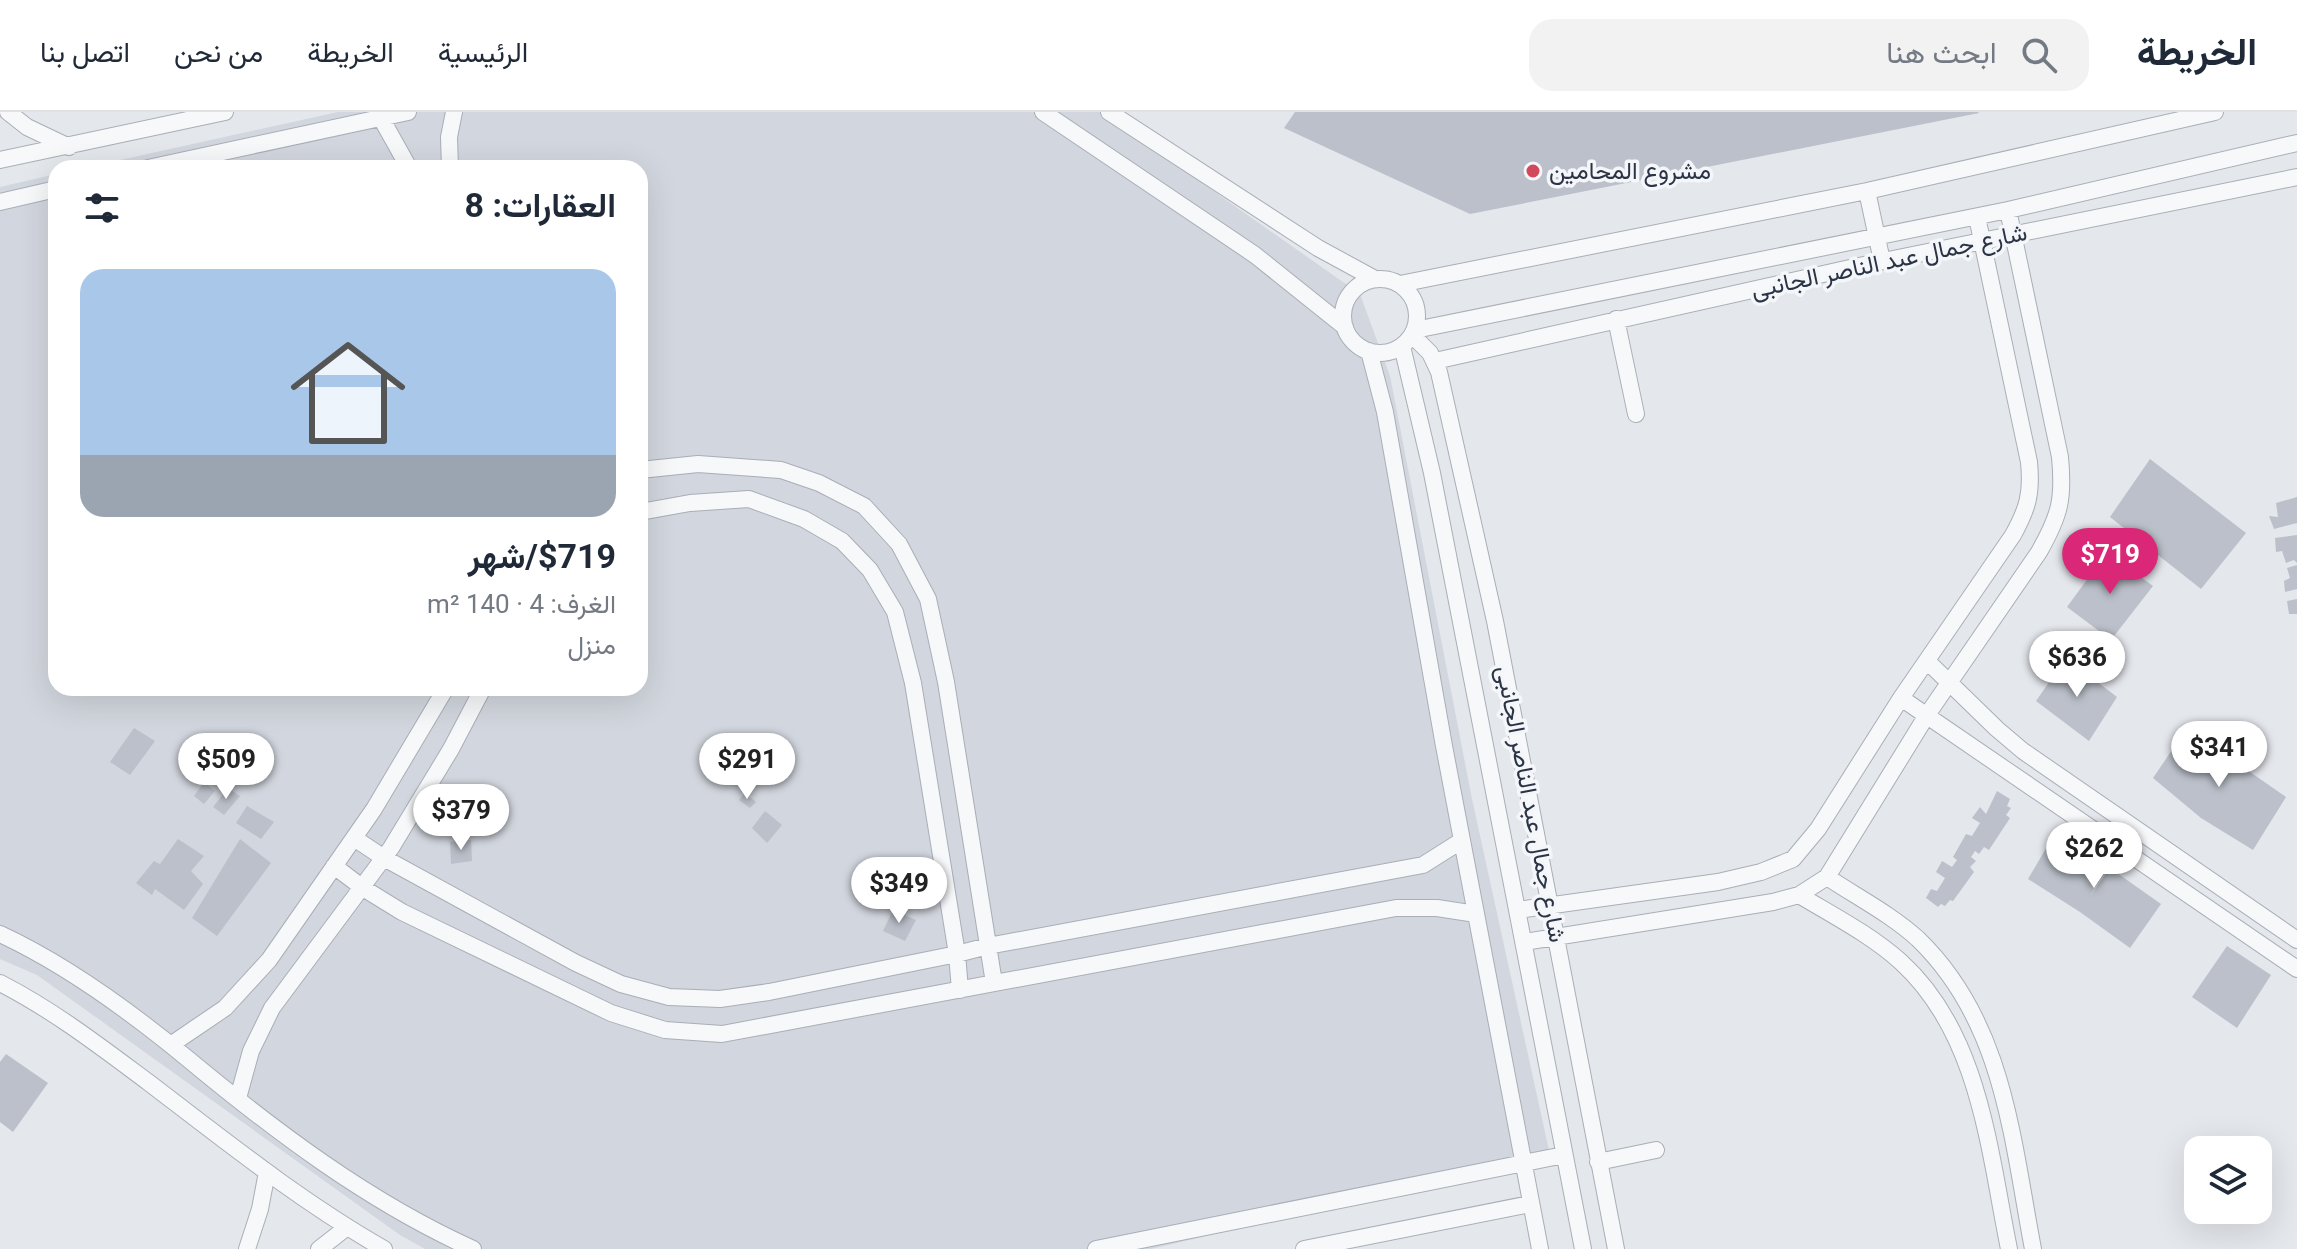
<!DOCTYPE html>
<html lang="ar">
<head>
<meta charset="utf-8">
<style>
	:root { --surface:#fff; --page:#f2f2f3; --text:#1f2937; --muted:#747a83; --line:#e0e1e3; --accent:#db2777 }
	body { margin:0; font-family:Roboto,Vazirmatn,sans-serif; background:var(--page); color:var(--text); direction:rtl; height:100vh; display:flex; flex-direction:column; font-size:30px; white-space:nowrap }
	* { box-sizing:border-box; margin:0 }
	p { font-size:26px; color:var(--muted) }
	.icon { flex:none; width:44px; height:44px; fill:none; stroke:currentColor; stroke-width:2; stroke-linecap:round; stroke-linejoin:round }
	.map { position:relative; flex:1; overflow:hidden; direction:ltr }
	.side { position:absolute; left:48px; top:48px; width:600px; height:536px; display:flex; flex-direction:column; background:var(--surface); border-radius:24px; box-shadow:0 8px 32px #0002; direction:rtl }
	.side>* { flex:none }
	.buttons { position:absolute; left:2184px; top:1024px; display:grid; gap:16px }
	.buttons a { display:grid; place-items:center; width:88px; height:88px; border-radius:16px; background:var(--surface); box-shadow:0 8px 32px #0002; font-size:40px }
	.price { position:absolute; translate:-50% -68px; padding:0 18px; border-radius:28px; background:#fff; color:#222; font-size:26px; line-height:52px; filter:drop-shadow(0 2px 4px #0008) }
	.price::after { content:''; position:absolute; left:50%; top:48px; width:24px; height:18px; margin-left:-12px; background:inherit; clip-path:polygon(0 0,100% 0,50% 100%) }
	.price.active { background:var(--accent); color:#fff }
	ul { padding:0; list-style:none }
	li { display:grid; align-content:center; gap:16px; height:424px; padding:0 32px }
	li+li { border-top:2px solid var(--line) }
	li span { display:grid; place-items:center; height:248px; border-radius:24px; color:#555 }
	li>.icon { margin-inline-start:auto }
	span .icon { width:144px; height:144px; fill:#fffc; stroke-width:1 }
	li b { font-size:34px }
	h2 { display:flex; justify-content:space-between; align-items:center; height:96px; padding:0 32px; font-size:34px }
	header { display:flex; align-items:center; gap:48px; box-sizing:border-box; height:112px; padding:0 40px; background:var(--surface); border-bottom:2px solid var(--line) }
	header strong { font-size:38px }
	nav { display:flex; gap:44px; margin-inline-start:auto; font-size:28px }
	.search { width:560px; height:72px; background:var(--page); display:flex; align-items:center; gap:20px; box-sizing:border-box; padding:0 28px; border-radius:24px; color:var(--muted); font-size:30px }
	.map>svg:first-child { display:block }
</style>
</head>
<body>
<header>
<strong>الخريطة</strong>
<div class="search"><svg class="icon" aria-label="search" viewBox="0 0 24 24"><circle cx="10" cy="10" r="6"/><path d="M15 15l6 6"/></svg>ابحث هنا</div>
<nav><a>الرئيسية</a><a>الخريطة</a><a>من نحن</a><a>اتصل بنا</a></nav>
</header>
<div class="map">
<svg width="2297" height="1137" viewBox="0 0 2297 1137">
	<rect width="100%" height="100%" fill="#e4e7ec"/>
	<path fill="#d2d6de" d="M 338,0 L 1101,0 L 1360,182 L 1390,264 L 1472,687 L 1550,1043 L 1151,1137 L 425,1137 L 400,1123 L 37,863 L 0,847 L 0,75 L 56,62 L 56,576 L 640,576 L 640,56 L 84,56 Z"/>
	<path fill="#bbc0ca" d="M 1295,0 L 1978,0 L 1979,1 L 1470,102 L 1284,16 Z
		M 2150,347 L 2246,421 L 2201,477 L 2110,405 Z
		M 2297,385 L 2297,411 L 2274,417 L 2269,404 L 2278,405 L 2276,391 Z
		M 2297,423 L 2297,451 L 2294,448 L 2286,451 L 2282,439 L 2276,440 L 2275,426 Z
		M 2107,440 L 2153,474 L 2111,528 L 2067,495 Z
		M 2297,453 L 2297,477 L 2285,480 L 2284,469 L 2290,466 L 2287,456 Z
		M 2297,487 L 2297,502 L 2289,502 L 2287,489 Z
		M 2066,546 L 2117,585 L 2089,629 L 2036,589 Z
		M 134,616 L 155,629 L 130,663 L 110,650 Z
		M 2187,616 L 2286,685 L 2253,738 L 2201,706 L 2153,666 Z
		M 204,670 L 215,679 L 204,692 L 194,684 Z
		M 228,676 L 240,684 L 224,703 L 213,695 Z
		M 1997,679 L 2010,687 L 2007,694 L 2011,696 L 2006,703 L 2010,706 L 1989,738 L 1984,735 L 1979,742 L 1975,739 L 1971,745 L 1976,749 L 1970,755 L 1974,760 L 1953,789 L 1950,788 L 1945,794 L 1941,792 L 1938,795 L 1926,786 L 1931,777 L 1937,779 L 1945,766 L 1936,760 L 1942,749 L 1952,755 L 1957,748 L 1953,745 L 1966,722 L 1972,724 L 1980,711 L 1972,706 L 1980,695 L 1986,702 Z
		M 745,681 L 756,690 L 750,696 L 739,688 Z
		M 247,694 L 274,710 L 261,727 L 236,711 Z
		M 765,699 L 782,713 L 767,731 L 752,716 Z
		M 2055,721 L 2108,755 L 2090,784 L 2110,756 L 2161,792 L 2130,836 L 2080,800 L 2028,767 Z
		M 178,727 L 204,744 L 191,759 L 203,772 L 184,798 L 155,777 L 152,783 L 136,771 L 154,749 L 160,752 Z
		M 240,727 L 271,751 L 217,824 L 192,806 Z
		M 471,728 L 472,749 L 451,752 L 450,730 Z
		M 893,798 L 916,808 L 905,829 L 883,819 Z
		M 2227,834 L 2271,863 L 2237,916 L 2192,885 Z
		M 6,942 L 48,971 L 13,1020 L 0,1010 L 0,950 Z"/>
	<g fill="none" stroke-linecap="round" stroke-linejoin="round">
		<g stroke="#a9aeb7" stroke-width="18">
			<path id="street" d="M 8,0 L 27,15 L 69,35
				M 1043,0 L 1255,143 L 1345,215
				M 1109,0 L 1318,136 L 1375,167
				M 381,6 L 409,56
				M 0,48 L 225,0
				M 148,56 L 408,0
				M 450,56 L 449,25 L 454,0
				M 1867,79 L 1882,149
				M 0,90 L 56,77
				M1343 204a37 37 0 1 1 74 0a37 37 0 1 1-74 0Z
				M 1400,172 L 1867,79 L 2215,0
				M 1616,207 L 1636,302
				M 1415,218 L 2008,98 L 2297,31
				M 1412,223 L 1430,241 L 1439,260 L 1495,509 L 1616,1137
				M 1402,234 L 1432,361 L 1583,1137
				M 1369,239 L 1385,300 L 1444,634 L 1540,1137
				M 1435,249 L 1859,154 L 2297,65
				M 640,358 L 698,352 L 781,358 L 819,371 L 864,394 L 899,432 L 928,487 L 946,570 L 994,871
				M 640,400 L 690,391 L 749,387 L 804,407 L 842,429 L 870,458 L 895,500 L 913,571 L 957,842 L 960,878
				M 1927,549 L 1997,617 L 2023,639 L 2297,828
				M 1901,586 L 2297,857
				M 354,726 L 384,746 L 576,851 L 621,872 L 669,885 L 720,887 L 769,880 L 957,842 L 988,834 L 1423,753 L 1461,729
				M 334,754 L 363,776 L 402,800 L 611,901 L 665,918 L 722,922 L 1396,796 L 1437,796 L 1476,802
				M 1827,765 C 1857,785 1892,803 1918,827 C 2004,910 2012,1027 2033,1137
				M 1799,783 C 1834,804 1871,823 1901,850 C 1980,922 1989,1039 2009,1137
				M 1518,798 L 1718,770 L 1761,760 L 1793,747 L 1818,717 L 1901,586 L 2013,423 C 2028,396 2032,381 2029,350 L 1977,105
				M 0,822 C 67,853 131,900 188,947 C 276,1020 369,1090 473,1137
				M 1524,830 L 1773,790 L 1799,783 L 1827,765 L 1927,603 L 2039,440 C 2060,403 2064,387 2060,345 L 2008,98
				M 0,871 C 53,898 101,935 148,970 C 224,1028 300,1089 384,1137
				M 172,932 L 225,896 L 269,848 L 374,697 L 446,576
				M 238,986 L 251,939 L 272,896 L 391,736 L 451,637 L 483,576
				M 1598,1050 L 1656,1038
				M 247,1137 L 260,1097 L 267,1060
				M 319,1137 L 346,1116
				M 1096,1137 L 1564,1043
				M 1304,1137 L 1530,1092"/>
		</g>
		<use href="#street" stroke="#f7f8fa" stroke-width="16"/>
	</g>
	<circle fill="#d1495b" stroke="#f4f6f9" stroke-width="3" cx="1533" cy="59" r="8"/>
	<g text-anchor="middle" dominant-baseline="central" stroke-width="7" stroke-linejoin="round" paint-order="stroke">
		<g font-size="24" fill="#2b3445" stroke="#f4f6f9" text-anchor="start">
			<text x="1549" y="59">مشروع المحامين</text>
		</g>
		<g font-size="24" fill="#2b3445" stroke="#f4f6f9">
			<text transform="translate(1889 149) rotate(-12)">شارع جمال عبد الناصر الجانبى</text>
			<text transform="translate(1531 692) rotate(79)">شارع جمال عبد الناصر الجانبى</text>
		</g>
	</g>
</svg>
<div class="buttons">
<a><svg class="icon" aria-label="layers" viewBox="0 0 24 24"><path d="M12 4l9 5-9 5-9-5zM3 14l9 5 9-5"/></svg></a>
</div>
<b class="price active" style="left:2110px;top:484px">$719</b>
<b class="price" style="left:2077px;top:587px">$636</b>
<b class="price" style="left:2219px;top:677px">$341</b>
<b class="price" style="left:226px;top:689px">$509</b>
<b class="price" style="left:747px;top:689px">$291</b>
<b class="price" style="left:461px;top:740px">$379</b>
<b class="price" style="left:2094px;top:778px">$262</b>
<b class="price" style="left:899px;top:813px">$349</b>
<section class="side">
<h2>العقارات: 8<svg class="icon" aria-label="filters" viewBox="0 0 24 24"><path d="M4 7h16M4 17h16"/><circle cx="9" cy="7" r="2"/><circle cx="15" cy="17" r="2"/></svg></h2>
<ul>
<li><span style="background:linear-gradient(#a9c7e8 75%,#9aa5b1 0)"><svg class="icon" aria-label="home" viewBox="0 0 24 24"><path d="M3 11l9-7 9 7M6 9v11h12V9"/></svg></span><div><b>$719/شهر</b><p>الغرف: 4 · 140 m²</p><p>منزل</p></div></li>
</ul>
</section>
</div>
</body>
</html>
